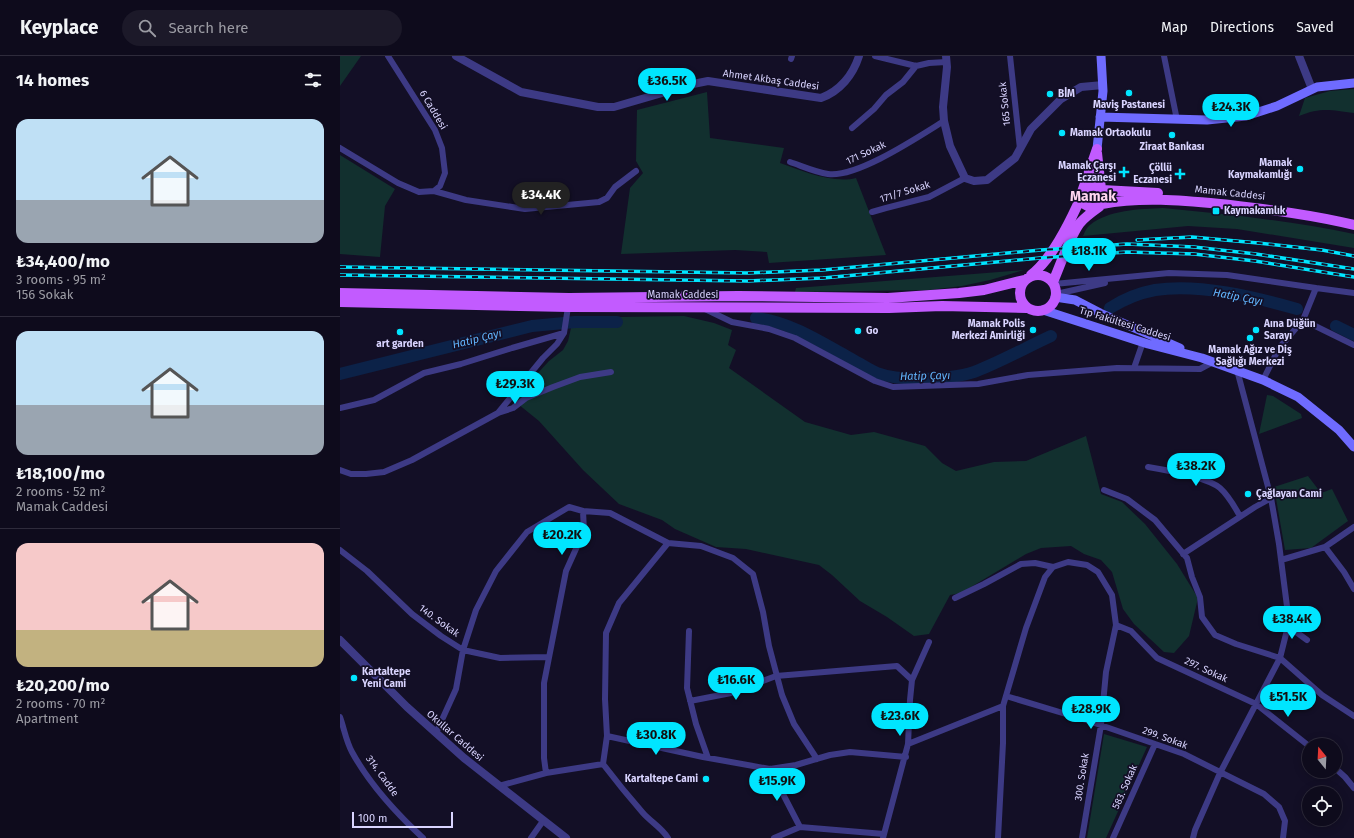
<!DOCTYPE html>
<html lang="en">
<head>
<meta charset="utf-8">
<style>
	:root { --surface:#0e0b1c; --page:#1c1929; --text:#f1f3f6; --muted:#9b9ba3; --line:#2e2b3b; --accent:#00e5ff }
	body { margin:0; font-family:"Fira Sans",sans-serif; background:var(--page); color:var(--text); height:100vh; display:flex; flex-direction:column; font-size:15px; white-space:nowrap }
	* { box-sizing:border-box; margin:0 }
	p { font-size:13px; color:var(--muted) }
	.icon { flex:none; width:22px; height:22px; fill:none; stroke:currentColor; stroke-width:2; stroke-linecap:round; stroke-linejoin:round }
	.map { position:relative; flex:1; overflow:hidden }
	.panel { display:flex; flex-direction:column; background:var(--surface); width:340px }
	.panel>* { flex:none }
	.needle { width:26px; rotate:342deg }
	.controls { position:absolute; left:962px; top:682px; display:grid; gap:8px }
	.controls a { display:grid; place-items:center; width:40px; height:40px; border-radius:50%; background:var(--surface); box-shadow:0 2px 10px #0003,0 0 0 1px var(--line); font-size:20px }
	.scale { position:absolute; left:12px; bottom:10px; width:101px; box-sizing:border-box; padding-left:4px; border:2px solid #d9d4ff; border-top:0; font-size:11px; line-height:14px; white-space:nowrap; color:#d9d4ff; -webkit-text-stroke:3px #130f26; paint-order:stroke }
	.price { position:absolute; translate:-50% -34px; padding:0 9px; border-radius:14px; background:var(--accent); color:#111; font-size:13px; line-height:26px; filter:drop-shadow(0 1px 2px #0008) }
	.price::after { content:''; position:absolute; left:50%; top:24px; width:12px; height:9px; margin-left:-6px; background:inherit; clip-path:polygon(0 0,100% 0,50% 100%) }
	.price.current { background:#222; color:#fff }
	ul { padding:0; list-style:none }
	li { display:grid; align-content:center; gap:8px; height:212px; padding:0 16px }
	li+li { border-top:1px solid var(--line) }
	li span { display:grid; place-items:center; height:124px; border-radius:12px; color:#555 }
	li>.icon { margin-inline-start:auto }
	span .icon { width:72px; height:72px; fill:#fffc; stroke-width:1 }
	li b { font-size:17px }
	h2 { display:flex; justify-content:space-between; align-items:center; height:48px; padding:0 16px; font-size:17px }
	header { display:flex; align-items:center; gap:24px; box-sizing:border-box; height:56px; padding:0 20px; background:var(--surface); border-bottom:1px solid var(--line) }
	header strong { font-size:19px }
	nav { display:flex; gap:22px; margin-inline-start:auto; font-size:14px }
	.search { width:280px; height:36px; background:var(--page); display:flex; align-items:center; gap:10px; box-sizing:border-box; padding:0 14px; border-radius:22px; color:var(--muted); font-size:15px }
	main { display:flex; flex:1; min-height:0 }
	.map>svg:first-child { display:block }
</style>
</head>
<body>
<header>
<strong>Keyplace</strong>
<div class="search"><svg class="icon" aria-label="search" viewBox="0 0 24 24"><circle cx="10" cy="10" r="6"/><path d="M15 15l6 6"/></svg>Search here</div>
<nav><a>Map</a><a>Directions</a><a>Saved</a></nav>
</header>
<main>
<section class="panel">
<h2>14 homes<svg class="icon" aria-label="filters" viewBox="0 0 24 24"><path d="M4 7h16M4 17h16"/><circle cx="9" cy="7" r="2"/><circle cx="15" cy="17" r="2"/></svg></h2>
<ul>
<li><span style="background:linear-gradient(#bfe0f5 65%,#9aa5b1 0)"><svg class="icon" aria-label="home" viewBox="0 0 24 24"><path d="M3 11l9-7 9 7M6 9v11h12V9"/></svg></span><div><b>₺34,400/mo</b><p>3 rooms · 95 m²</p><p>156 Sokak</p></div></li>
<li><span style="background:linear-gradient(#bfe0f5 60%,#9aa5b1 0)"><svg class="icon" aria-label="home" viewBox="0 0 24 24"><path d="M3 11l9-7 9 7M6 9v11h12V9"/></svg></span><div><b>₺18,100/mo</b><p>2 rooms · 52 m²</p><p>Mamak Caddesi</p></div></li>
<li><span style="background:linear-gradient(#f6c9c9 70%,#c2b280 0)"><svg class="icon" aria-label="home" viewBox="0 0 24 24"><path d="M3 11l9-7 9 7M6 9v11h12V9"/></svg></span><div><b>₺20,200/mo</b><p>2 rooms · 70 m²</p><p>Apartment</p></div></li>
</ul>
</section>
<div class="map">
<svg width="1014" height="782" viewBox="0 0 1014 782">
	<rect width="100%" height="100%" fill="#130f26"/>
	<path fill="#12302f" d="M 0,0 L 21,0 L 0,30 Z
		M 1014,33 L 1014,57 C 991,54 981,51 959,60 L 965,42 L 990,35 Z
		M 367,36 L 370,82 L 444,92 L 440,107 C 462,115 493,128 516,122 L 546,199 L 429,207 L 427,196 L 395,194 L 281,198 L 290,132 L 303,117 L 296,105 L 297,54 Z
		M 0,99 L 55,133 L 45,150 L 40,201 L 0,198 Z
		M 823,152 C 887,158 951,165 1014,178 L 1014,192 L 897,173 L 848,170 L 743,180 C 745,176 746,172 750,169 C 768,154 800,153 823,152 Z
		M 684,214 L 650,224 L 622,230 L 589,234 L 455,236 L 456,232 Z
		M 344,260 L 374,267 L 392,274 L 388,289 L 396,294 L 389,312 L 465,366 L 511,379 L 534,376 L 585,390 L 602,407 L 616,415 L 654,406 L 686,405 L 746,380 L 761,438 L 782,446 L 805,468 L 837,508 L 858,542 L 849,580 L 834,597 L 824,596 L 794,568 L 783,553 L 772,516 L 761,504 L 744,498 L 731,490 L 701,492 L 686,498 L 621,537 L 610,539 L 589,578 L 574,580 L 547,561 L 520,545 L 492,519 L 479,509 L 406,493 L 376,491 L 335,473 L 322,464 L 279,448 L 243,414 L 199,365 L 173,344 L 209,305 L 223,294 L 228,285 L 231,272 L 280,271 L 280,261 Z
		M 927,339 L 933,340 L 961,358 L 962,362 L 919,378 Z
		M 968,420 L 981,437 L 992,433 L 1008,465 L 971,492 L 945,494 L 934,431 Z
		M 764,678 L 807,691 L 766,782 L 747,782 Z"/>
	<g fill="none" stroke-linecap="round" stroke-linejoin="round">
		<path stroke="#0c2248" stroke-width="12" d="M 770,252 C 784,243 799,237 815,234 C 858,227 915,241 957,253
			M 416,262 C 450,266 479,285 508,301 C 518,306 527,313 537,317 C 561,326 616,324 639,314 C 664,304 687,291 711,280
			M 996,270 L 1014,279
			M 0,318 L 192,270 L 235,266 L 277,266"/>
		<path stroke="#3d3a85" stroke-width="6" d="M 535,0 L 576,10 L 589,7 L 606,6
			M 670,0 L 680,93
			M 824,0 L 837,64
			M 451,3 L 452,0
			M 512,72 L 534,53 L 546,39 L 563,26 L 576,10
			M 0,92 L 58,127 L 79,136 L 94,135 L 100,130 L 105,117 L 102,92 L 95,74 L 48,0
			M 450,106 C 462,110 475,116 488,118 C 517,122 578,81 604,65
			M 94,135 L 126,144 L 185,153 L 259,146 L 267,142 L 275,131 L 296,115
			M 532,156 L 546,152 L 589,141 L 625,122
			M 714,228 L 829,217 L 887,219 L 976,232
			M 716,238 L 765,227
			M 365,253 L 392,266 L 429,273 L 455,282 L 535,325 L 553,331 L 638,328 L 688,319 L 777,312 L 860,313 L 873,306
			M 963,264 L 1014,289
			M 794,312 L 803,286
			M 923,324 L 939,292 L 963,264 L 976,232 L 1014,237
			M 0,352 L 34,344 L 84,317 L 121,308 L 172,292 L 224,277
			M 158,357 L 173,352 L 186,342 L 213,331 L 240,321 L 271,316
			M 808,411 C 826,414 867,421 880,432 C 889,440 894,450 900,460
			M 0,414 L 11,418 L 26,418 L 44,416 L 72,404 L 158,357 L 203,302 L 217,288 L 224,277 L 228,251
			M 764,434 L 787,443 L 815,464 L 847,502 L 852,521 L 860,541 L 862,561 L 875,579 L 896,588 L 940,602 L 982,639 L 1014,660
			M 243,455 L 270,457 L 328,487 L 361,490 L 393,502 L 413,518 L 423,556 L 429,590 L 442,639 L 454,668 L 477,703
			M 328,487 L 279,547 L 266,577 L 265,643 L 267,680 L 263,708 C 276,725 289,741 303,757 C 311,766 322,772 328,782
			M 985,491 L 1004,516 L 1014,533
			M 0,494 L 27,515 L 72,558 L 101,580 L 123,594 L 160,602 L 209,601
			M 843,498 L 915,451 L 931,442
			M 941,504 L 985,491 L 1014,471
			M 615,542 L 644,528 L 681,508 L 695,507 L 713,511
			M 776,569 L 791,575 L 817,602 L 916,648 L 969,690
			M 948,570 L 967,584
			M 349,575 L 347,632 L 356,668 L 368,702
			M 666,640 L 746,664 L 844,698 L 924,738 L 939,751 L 945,765 L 943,782
			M 350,645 L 391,637 L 436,620 L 557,610 L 572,624
			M 0,661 C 4,672 6,685 12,696 C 30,729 56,757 83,782
			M 96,677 L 116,633 L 123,594 L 136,554 L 156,515 L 187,476 L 229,451 L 243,455 L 244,475 L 226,515 L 204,627 L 204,702 L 206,717
			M 267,680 L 363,701 L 430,713 L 456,709 L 490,699 L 510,696 L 566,701
			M 568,688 L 663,650
			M 995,712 L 1005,721 L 1014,732
			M 430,713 L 460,771
			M 159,730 L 206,717 L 263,708
			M 191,782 L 203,765
			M 434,782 L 460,771 L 544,778
			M 543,782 L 568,688 L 570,644 L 572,624 L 589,586
			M 658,782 L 663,687 L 663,650 L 686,572 L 705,521 L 713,511 L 728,506 L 747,509 L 758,516 L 772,539 L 776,569 L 766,616 L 761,669 L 742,782
			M 773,782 L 815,688
			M 853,782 L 855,774 L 880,717 L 940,602 L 949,566 L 939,488 L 931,442 L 897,314"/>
		<path stroke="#3d3a85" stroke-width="8" d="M 116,0 L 181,36 L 258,51 L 274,51 L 353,28 L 368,25 L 481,42 C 500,35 513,19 519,0
			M 606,0 L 607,11 L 603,51 L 604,65 L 610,90 L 625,122 L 634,125 L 647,124 L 675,102 L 691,73 L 721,43 L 741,31 L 763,29
			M 959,0 L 972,33
			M 0,584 L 67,651 L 124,702 L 226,782"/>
		<path stroke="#6f6bff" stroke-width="9" d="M 760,61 L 867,64 L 906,60 L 937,50 L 977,31 L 1014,27
			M 757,93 L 763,35 L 761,0
			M 715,241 L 735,244 L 760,257 L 840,292
			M 703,254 L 808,288 L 862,302 L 923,324 L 958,341 L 999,374 L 1014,391"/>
		<path stroke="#c25bff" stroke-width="10" d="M 757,97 L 761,133
			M 762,134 L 818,137
			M 742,136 L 757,93
			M 762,148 C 805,140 847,145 890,149 C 932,154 973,159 1014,169
			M680 237a18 18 0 1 1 36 0a18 18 0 1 1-36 0Z
			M 691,219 C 713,202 730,166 741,141
			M 713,226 C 720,210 730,180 740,167 C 745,161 752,156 759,151 C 762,148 765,145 764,141 C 764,122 733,129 744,148 L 751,152 L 759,151
			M 0,237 L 229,242 L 398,240 L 548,242 L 619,237 L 644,234 L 684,224
			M 0,246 L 228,251 L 549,252 L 602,250 L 687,252"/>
		<g stroke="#00e5ff" stroke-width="3.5">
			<path id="rail" d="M 797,184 L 852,181 L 918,187 L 982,194 L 1014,200
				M 0,211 L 408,217 L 482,214 L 701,194 L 787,188 L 854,191 L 916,198 L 1014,213
				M 0,219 L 408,225 L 483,222 L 700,202 L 787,196 L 854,198 L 915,205 L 1014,221"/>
		</g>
		<use href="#rail" stroke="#130f26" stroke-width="2" stroke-dasharray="6" stroke-linecap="butt"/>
	</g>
	<g fill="#00e5ff" stroke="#130f26" stroke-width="1.5">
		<circle cx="789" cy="37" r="4"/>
		<circle cx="710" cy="38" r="4"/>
		<circle cx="722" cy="77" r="4"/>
		<circle cx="832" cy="79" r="4"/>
		<circle cx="960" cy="113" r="4"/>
		<path d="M782 110h4v4h4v4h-4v4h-4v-4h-4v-4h4z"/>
		<path d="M838 112h4v4h4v4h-4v4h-4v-4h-4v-4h4z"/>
		<rect x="872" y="151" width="8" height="8" rx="2"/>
		<circle cx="693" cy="274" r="4"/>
		<circle cx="916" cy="274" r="4"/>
		<circle cx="518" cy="275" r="4"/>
		<circle cx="60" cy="276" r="4"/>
		<circle cx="910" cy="282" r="4"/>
		<circle cx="908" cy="438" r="4"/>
		<circle cx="14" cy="622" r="4"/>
		<circle cx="366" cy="723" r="4"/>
	</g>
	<g text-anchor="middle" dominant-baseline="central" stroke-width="3.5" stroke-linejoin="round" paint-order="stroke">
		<g font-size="10" fill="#d9d4ff" stroke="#130f26">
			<text transform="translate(431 24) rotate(8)">Ahmet Akbaş Caddesi</text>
			<text transform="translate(665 48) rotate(-96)">165 Sokak</text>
			<text transform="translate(93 54) rotate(59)">6 Caddesi</text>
			<text transform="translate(526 97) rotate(-25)">171 Sokak</text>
			<text transform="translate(565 136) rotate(-17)">171/7 Sokak</text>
			<text transform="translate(890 137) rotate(6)">Mamak Caddesi</text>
			<text x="343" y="239">Mamak Caddesi</text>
			<text transform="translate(785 268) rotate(17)">Tıp Fakültesi Caddesi</text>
			<text transform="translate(99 565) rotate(36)">140. Sokak</text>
			<text transform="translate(866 614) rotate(25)">297. Sokak</text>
			<text transform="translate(115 680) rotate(41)">Okullar Caddesi</text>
			<text transform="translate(825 682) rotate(20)">299. Sokak</text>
			<text transform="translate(42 720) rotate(54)">314. Cadde</text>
			<text transform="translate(742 721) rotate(-81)">300. Sokak</text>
			<text transform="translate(785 731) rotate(-66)">583. Sokak</text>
		</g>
		<g font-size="10" font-weight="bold" fill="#d9d4ff" stroke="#130f26" text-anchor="start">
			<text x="718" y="38">BİM</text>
			<text x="789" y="49" text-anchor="middle">Maviş Pastanesi</text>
			<text x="730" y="77">Mamak Ortaokulu</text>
			<text x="832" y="91" text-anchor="middle">Ziraat Bankası</text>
			<text x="952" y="107" text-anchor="end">Mamak<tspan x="952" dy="12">Kaymakamlığı</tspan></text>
			<text x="776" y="110" text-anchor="end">Mamak Çarşı<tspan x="776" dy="12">Eczanesi</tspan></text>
			<text x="832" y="112" text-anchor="end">Çöllü<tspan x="832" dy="12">Eczanesi</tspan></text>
			<text x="884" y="155">Kaymakamlık</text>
			<text x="685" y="268" text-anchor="end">Mamak Polis<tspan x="685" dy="12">Merkezi Amirliği</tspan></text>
			<text x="924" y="268">Aına Düğün<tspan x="924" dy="12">Sarayı</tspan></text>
			<text x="526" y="275">Go</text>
			<text x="60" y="288" text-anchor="middle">art garden</text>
			<text x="910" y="294" text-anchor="middle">Mamak Ağız ve Diş<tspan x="910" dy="12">Sağlığı Merkezi</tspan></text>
			<text x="916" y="438">Çağlayan Cami</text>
			<text x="22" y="616">Kartaltepe<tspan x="22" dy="12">Yeni Cami</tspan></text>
			<text x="358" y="723" text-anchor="end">Kartaltepe Cami</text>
		</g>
		<g font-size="11" font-style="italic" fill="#62b6ff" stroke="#130f26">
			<text transform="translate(898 241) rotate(11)">Hatip Çayı</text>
			<text transform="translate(137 283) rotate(-14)">Hatip Çayı</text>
			<text transform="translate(585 320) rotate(-1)">Hatip Çayı</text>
		</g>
		<g font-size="14" font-weight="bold" fill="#ffd6f0" stroke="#130f26">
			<text x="753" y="140">Mamak</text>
		</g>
	</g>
</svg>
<div class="controls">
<a><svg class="needle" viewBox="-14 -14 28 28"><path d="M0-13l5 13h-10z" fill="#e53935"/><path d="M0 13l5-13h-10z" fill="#9b9ba3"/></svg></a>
<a><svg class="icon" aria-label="locate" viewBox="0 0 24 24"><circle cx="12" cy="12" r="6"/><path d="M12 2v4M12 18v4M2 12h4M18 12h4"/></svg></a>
</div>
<div class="scale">100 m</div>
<b class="price" style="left:327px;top:46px">₺36.5K</b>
<b class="price" style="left:891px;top:72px">₺24.3K</b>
<b class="price current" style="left:201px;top:160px">₺34.4K</b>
<b class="price" style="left:749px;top:216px">₺18.1K</b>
<b class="price" style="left:175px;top:349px">₺29.3K</b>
<b class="price" style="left:856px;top:431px">₺38.2K</b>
<b class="price" style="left:222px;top:500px">₺20.2K</b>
<b class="price" style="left:952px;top:584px">₺38.4K</b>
<b class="price" style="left:396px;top:645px">₺16.6K</b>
<b class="price" style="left:948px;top:662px">₺51.5K</b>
<b class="price" style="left:751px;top:674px">₺28.9K</b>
<b class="price" style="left:560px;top:681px">₺23.6K</b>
<b class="price" style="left:316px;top:700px">₺30.8K</b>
<b class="price" style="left:437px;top:746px">₺15.9K</b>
</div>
</main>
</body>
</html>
